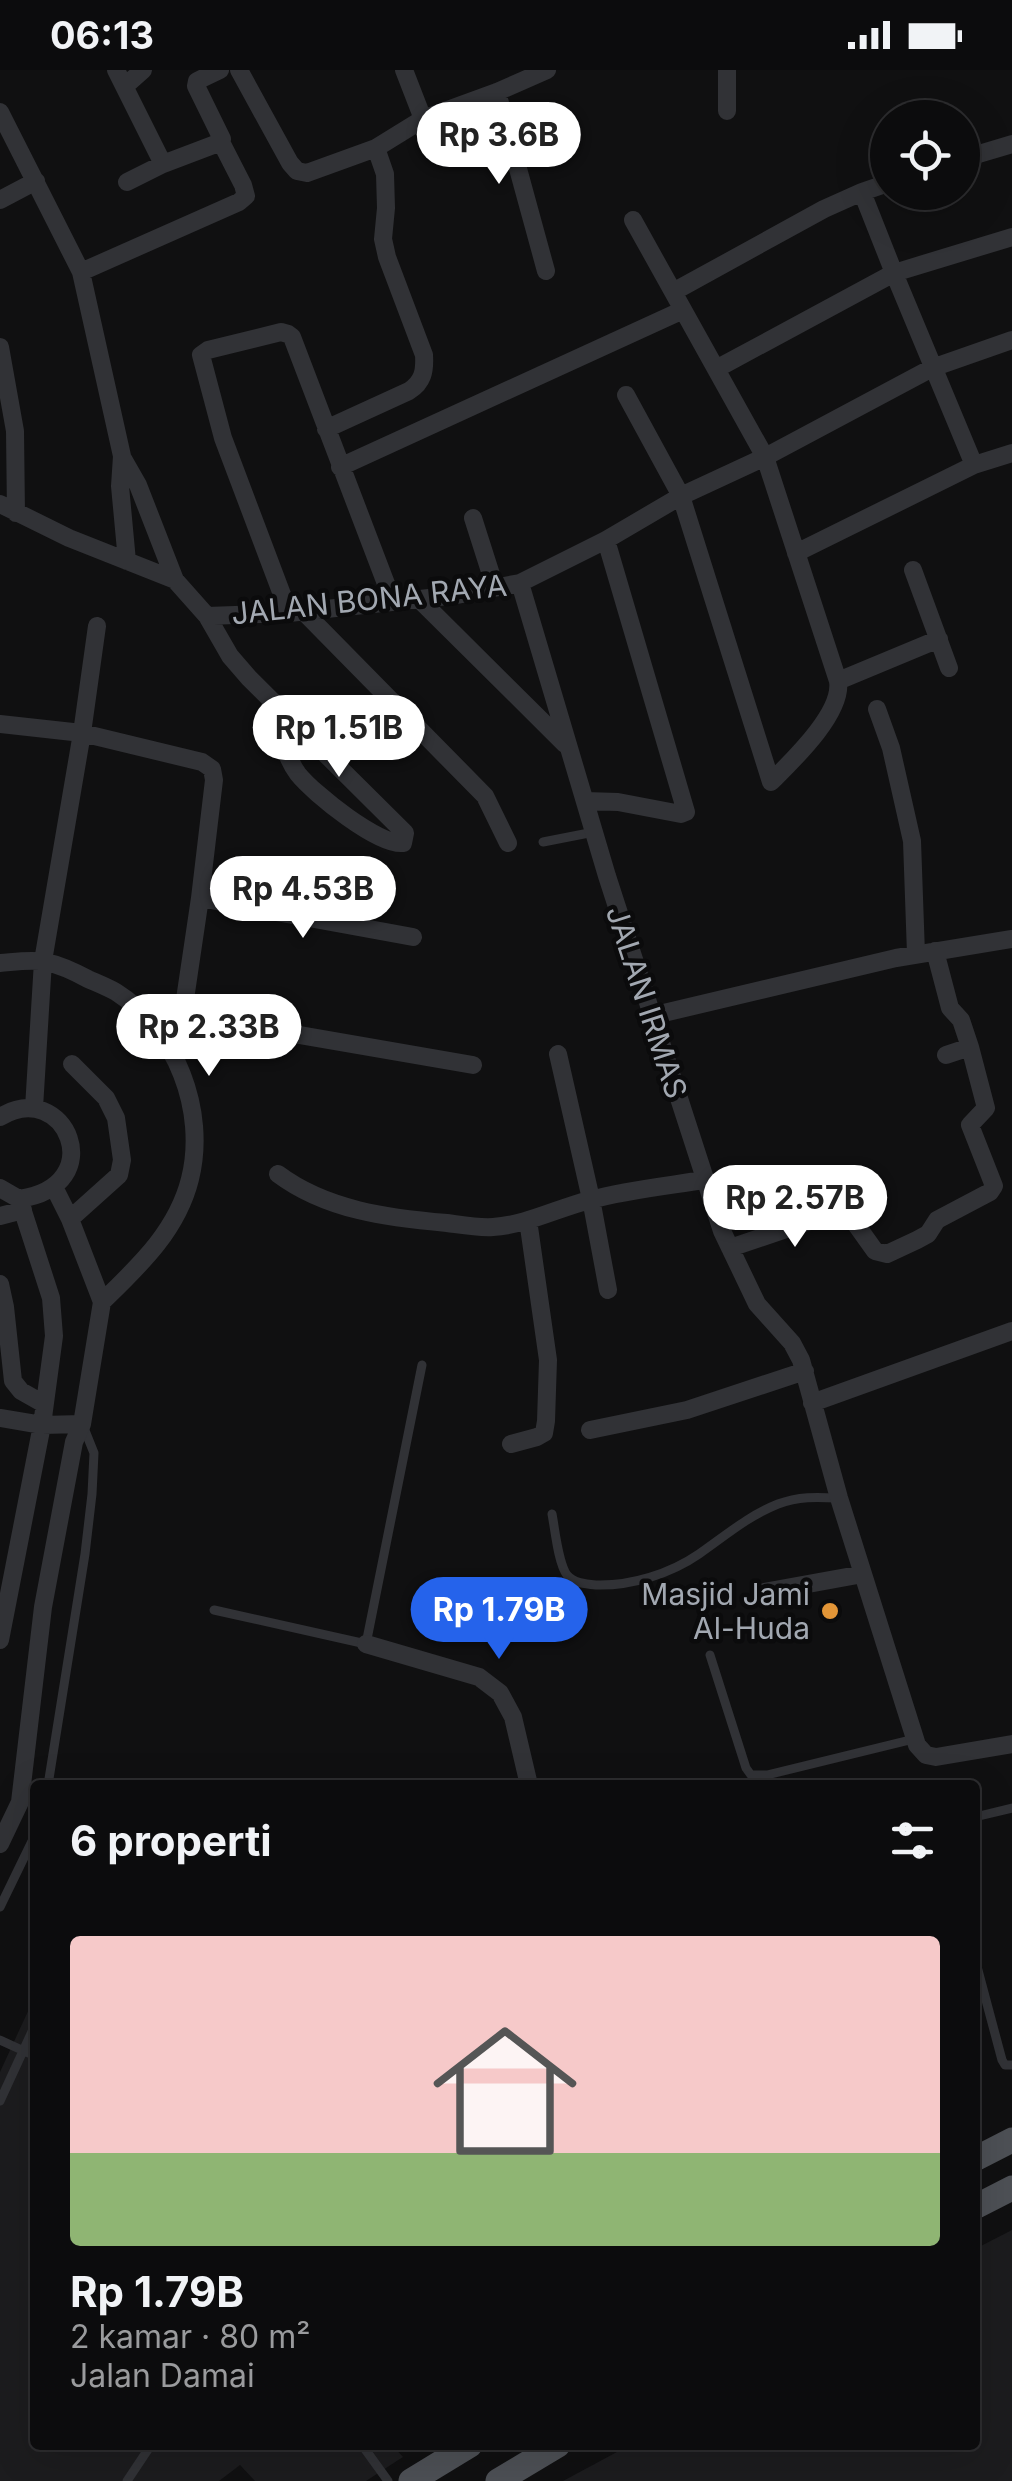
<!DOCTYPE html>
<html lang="id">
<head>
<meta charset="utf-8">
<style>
	:root { --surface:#0c0c0d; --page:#1a1a1b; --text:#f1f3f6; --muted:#9a9b9d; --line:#2c2c2e; --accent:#2563eb }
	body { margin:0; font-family:Inter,sans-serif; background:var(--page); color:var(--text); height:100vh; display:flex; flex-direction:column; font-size:38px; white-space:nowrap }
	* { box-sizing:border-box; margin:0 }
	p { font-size:32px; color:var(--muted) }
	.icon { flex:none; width:55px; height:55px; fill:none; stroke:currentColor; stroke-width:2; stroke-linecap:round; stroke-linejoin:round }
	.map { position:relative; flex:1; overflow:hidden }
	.details { position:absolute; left:30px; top:1710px; width:950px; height:670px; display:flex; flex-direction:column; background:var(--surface); border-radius:10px; box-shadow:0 10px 40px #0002,0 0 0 2px var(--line) }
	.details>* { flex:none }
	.fabs { position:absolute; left:870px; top:30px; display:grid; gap:20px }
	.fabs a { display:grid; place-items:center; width:110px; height:110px; border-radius:50%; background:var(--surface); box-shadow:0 10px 40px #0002,0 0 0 2px var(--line); font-size:50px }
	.price { position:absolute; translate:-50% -85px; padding:0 22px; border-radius:35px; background:#fff; color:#222; font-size:32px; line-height:65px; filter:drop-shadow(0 2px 5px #0008) }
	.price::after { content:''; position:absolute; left:50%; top:60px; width:30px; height:22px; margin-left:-15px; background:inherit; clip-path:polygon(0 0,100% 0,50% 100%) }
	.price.current { background:var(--accent); color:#fff }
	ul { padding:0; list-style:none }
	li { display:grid; align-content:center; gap:20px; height:530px; padding:0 40px }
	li+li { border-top:2px solid var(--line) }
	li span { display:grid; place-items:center; height:310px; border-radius:10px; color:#555 }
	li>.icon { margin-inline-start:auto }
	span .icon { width:180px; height:180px; fill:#fffc; stroke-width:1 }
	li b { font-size:42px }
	h2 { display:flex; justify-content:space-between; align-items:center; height:120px; padding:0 40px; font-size:42px }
	.status { display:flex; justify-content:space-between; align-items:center; height:70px; padding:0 50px; background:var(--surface); direction:ltr }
	.status svg { height:28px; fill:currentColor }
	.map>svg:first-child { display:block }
</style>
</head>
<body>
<div class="status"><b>06:13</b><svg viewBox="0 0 49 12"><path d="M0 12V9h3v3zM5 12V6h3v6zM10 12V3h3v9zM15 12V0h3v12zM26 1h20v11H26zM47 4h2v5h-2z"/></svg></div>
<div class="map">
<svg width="1012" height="2411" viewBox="0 0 1012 2411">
	<rect width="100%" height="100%" fill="#101011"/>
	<path fill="#1c1c1e" d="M 35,1926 L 35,2375 L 392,2375 L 403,2387 L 366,2411 L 255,2411 L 240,2395 L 219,2411 L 0,2411 L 0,2002 Z
		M 1012,2160 L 1012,2411 L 563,2411 L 630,2375 L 975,2375 L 975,2179 Z"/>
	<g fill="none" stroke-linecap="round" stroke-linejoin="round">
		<path stroke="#313236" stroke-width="9" d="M 543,772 L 594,762
			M 552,1444 C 555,1459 558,1493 567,1505 C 574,1513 585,1514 596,1515 C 631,1516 670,1504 699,1484 C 725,1466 748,1446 778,1434 C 799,1426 817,1427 839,1428
			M 214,1540 L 366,1574 L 422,1295
			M 710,1585 L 746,1698 L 751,1705 L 767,1705 L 914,1669
			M 48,1715 L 85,1484 L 92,1424 L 94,1383 L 84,1358
			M 975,1747 L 1012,1738
			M 0,1837 L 35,1765
			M 975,1889 L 1002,1990 L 1005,1995 L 1012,1995
			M 0,1970 L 35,1986
			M 0,2031 L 35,1955
			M 362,2375 L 388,2411
			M 127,2411 L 151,2375"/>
		<path stroke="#313236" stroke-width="18" d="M 116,0 L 163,94
			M 239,0 L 290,93 L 297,101 L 307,103 L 376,78 L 423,49 L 497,22 L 547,0
			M 404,0 L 423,49
			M 727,0 L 727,41
			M 125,16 L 143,0
			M 497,22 L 546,201
			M 0,42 L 81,202 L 122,386 L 120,416 L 127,491
			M 962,89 L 1012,74
			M 127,112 L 163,94 L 221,72 L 222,69 L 196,16 L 197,11 L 220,0
			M 862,122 L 894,203 L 974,395
			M 0,130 L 36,111
			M 81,202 L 239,132 L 246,126 L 243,115 L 221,72
			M 673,222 L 824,139 L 862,122 L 888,113
			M 0,277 L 15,361 L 16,443
			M 716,299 L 894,203 L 1012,167
			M 626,325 L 681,426 L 771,712 C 792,691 843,643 838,611 L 765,387 L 633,150
			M 326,359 L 409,321 C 423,312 425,301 424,285 L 387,187 L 383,169 L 386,138 L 385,104 L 376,78
			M 122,387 L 138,415 L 175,510
			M 340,397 L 683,240
			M 0,434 L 69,468 L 175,510 L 207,546 L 289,543 L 457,525 L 520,513 L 606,470 L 681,426 L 765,387 L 932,298 L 1012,270
			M 473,448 L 495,517
			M 796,483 L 974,395 L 1012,383
			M 913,500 L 949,598
			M 520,513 L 607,806 L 722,1161 L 757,1234 L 792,1273 L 801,1290 L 839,1428 L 917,1675 L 926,1685 L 936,1687 L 1012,1674
			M 419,529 L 565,674
			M 303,541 L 485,726 L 508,773
			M 289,543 L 223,368 L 201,285 L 208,280 L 281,262 L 288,264 L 292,267 L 393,532
			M 207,546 L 230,586 L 249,608 L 405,763 L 403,773 C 379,776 314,724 298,704 C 287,689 277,662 283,643
			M 838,611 L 939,569
			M 877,639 L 891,678 L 912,771 L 916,884
			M 0,654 L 82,663 L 202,692 L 212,699 L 214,710 L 200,828 L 176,990
			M 585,731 L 618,732 L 681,744 L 686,742 L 606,470
			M 200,828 L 413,867
			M 935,881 L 950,938 L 961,950 L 970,977 L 946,985
			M 0,893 C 14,892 32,889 46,892 C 60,895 75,902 88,909 C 97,913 107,917 116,922 C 176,960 207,1041 190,1109 C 177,1161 139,1196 102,1232
			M 183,945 L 473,995
			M 651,946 L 896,888 L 1012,869
			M 558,984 L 591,1129 L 608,1220
			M 34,1038 L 43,891 L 82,663 L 97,556
			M 0,1047 C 65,1007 112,1116 19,1129 L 0,1118
			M 278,1104 C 326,1140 388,1148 447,1153 C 462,1155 478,1158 493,1157 C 526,1155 558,1138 590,1130 C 627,1120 666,1116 704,1110
			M 0,1146 L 23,1140
			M 70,1149 L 119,1105 L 122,1090 L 116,1048 L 106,1028 L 72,994
			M 730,1178 L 845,1139 L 875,1181 L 887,1184 L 917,1170 L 928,1164 L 937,1150 L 990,1122 L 994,1116 L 970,1055 L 986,1038 L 970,977
			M 0,1214 L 5,1237 L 13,1311 L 21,1321 L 44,1334
			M 812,1333 L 1012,1261
			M 0,1348 L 42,1355 L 82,1354
			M 590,1360 L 687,1340 L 805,1301
			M 511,1374 L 537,1367 L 544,1363 L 546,1351 L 548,1290 L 528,1150
			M 759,1523 L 863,1504
			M 0,1570 L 42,1355 L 54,1266 L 51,1228 L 19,1129
			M 366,1574 L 479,1607 L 500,1623 L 513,1647 L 529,1715
			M 0,1774 L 20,1732 L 43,1537 L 74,1372 L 82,1354 L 102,1232 L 70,1149 L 54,1117"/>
		<path stroke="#4d5055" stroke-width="25" d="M 975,2089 L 1012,2070
			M 975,2137 L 1012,2118
			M 411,2411 L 470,2375
			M 498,2411 L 558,2375"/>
	</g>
	<circle fill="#e29537" stroke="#0b0b0c" stroke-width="4" cx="830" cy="1541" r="10"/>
	<g text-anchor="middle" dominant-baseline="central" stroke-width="9" stroke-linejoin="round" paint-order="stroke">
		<g font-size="30" fill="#a2a8b1" stroke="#0b0b0c">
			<text transform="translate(369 529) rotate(-6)">JALAN BONA RAYA</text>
			<text transform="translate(647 932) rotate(72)">JALAN IRMAS</text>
		</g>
		<g font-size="30" fill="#a2a8b1" stroke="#0b0b0c" text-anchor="end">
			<text x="810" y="1524">Masjid Jami<tspan x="810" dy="34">Al-Huda</tspan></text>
		</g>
	</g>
</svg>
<div class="fabs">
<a><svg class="icon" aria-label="locate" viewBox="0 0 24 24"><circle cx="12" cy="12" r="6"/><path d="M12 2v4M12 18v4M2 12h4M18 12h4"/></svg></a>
</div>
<b class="price" style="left:499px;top:117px">Rp 3.6B</b>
<b class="price" style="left:339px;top:710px">Rp 1.51B</b>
<b class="price" style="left:303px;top:871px">Rp 4.53B</b>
<b class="price" style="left:209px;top:1009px">Rp 2.33B</b>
<b class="price" style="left:795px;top:1180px">Rp 2.57B</b>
<b class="price current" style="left:499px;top:1592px">Rp 1.79B</b>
<section class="details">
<h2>6 properti<svg class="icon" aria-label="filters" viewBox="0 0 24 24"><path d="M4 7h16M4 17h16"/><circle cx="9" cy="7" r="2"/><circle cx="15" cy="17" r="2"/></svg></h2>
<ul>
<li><span style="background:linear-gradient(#f6c9c9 70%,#8fb573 0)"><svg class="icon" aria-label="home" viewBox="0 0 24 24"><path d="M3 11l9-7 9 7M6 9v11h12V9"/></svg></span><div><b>Rp 1.79B</b><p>2 kamar · 80 m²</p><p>Jalan Damai</p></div></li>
</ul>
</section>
</div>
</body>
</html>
